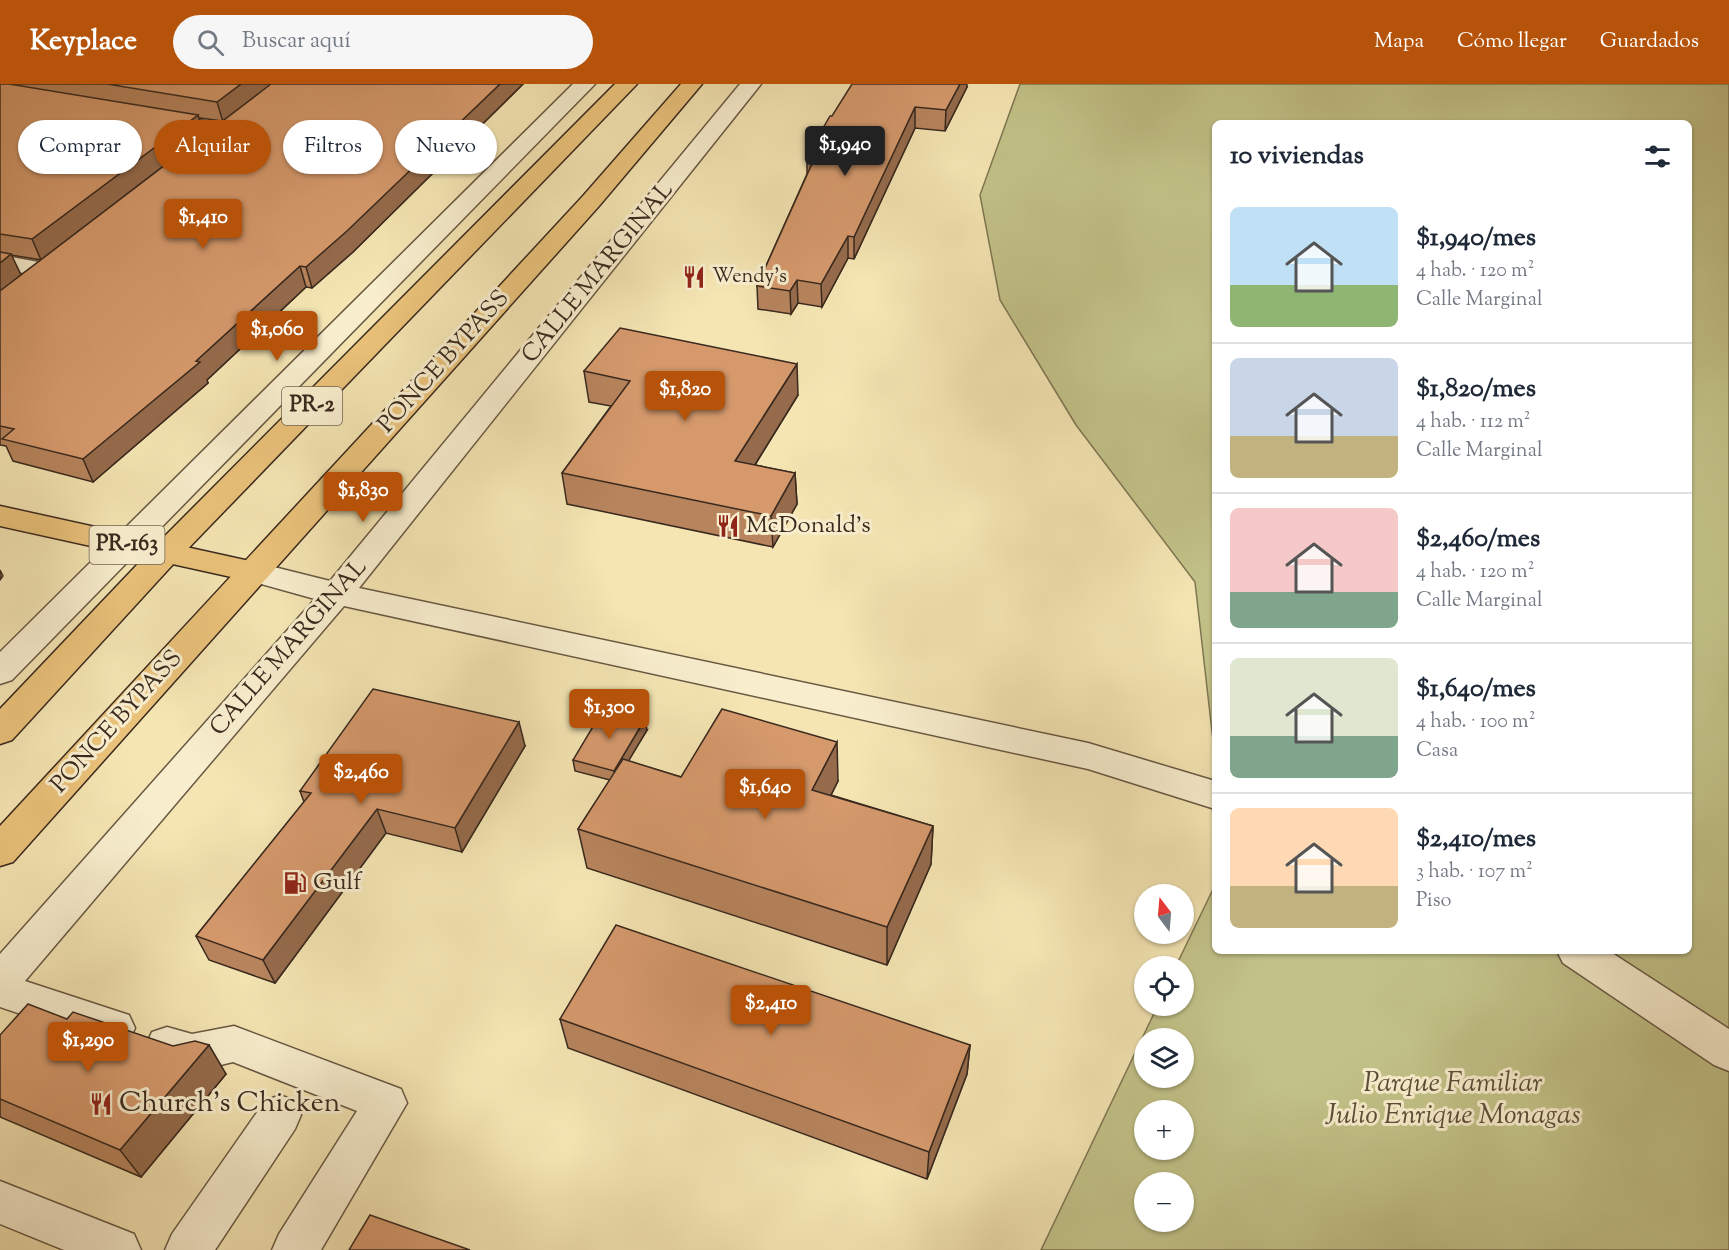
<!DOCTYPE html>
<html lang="es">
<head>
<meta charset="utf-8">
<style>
	:root { --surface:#fff; --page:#f6f6f7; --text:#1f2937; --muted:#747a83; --line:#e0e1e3; --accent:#b45309 }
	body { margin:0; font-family:"Sorts Mill Goudy",serif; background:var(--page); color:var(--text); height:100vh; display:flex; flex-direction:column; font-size:22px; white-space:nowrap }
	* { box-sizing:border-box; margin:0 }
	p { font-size:20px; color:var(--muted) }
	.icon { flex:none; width:33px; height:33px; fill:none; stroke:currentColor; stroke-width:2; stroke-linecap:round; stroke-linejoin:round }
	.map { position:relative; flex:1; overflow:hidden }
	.details { position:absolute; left:1212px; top:36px; width:480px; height:834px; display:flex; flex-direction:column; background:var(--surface); border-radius:9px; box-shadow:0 2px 4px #0004 }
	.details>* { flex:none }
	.top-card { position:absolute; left:18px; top:36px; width:570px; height:54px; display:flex; gap:12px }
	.needle { width:39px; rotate:344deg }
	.fabs { position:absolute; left:1134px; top:800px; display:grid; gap:12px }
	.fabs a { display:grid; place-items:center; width:60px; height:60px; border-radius:50%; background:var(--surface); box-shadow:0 2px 4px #0004; font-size:30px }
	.price { position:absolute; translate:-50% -51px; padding:0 14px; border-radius:6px; background:var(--accent); color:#fff; font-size:20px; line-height:39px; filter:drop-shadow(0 2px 3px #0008) }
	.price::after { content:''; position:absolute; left:50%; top:36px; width:18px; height:14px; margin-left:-9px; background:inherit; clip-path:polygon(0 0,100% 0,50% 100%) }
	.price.on { background:#222; color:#fff }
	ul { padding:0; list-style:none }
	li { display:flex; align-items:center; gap:18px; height:150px; padding:0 18px }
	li+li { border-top:2px solid var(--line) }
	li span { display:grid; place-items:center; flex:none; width:168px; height:120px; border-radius:9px; color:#555 }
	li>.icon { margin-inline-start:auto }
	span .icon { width:72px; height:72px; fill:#fffc; stroke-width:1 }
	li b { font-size:26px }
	h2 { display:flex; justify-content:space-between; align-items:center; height:72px; padding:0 18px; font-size:26px }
	.chip { padding:0 21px; border-radius:27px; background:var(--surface); box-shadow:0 2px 4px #0004; font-size:21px; line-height:54px }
	.chip.on { background:var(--accent); color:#fff }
	header { display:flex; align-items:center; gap:36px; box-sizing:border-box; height:84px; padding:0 30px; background:var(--accent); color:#fff }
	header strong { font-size:28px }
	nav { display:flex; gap:33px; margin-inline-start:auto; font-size:21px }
	.search { width:420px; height:54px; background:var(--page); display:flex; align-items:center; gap:15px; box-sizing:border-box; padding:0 21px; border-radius:33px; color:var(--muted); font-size:22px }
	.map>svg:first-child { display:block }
</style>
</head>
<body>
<header>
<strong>Keyplace</strong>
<div class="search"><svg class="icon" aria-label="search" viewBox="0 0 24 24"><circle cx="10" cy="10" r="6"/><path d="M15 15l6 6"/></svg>Buscar aquí</div>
<nav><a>Mapa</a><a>Cómo llegar</a><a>Guardados</a></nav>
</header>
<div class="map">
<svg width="1729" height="1166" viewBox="0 0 1729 1166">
	<rect width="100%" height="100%" fill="#f4e5b3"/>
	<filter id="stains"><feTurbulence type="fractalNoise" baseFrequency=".00333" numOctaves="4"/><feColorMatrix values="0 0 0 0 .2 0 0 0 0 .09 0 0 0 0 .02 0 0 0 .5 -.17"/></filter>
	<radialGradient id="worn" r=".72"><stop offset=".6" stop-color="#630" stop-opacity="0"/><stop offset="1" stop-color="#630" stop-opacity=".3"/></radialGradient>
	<path fill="#c2c288" stroke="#7e7653" stroke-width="1.5" fill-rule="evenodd" d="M 1020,0 L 1729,0 L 1729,1166 L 1041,1166 L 1158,921 L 1184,921 L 1184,882 L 1176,882 L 1215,801 L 1215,867 L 1689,867 L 1689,39 L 1215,39 L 1215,674 L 1195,498 L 1076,341 L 1000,216 L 980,111 ZM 1144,954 L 1184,954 L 1184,993 L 1144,993 ZM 1144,1026 L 1184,1026 L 1184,1065 L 1144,1065 ZM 1144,1098 L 1184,1098 L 1184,1137 L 1144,1137 Z"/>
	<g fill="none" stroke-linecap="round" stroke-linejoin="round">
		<g stroke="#685843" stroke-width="3">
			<path id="minor" d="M 573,0 L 595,0 L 12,596 L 0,600 L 0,568 Z
				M 740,0 L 761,0 L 359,504 L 1088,659 L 1215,697 L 1215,725 L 1088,685 L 344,522 L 25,897 L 129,931 L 135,944 L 129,957 L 115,962 L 0,923 L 0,870 L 315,515 L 243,495 L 239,488 L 243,481 L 254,478 L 330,497 Z
				M 159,29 L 228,41 L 236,42 L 239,47 L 236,52 L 228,53 L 151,40 L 148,35 L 151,30 Z
				M 0,171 L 55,181 L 58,186 L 55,191 L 46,193 L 0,185 Z
				M 1557,867 L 1609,867 L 1729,945 L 1729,987 L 1714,981 L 1563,879 Z
				M 234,942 L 401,1005 L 407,1019 L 321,1166 L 272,1166 L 279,1150 L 357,1027 L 233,978 L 192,988 L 152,974 L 146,961 L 152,948 L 167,943 L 192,950 Z
				M 280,1011 L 295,1017 L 301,1031 L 295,1045 L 215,1166 L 165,1166 L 172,1150 L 265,1017 Z
				M 0,1097 L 134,1150 L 141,1166 L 64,1166 L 0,1140 Z"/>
		</g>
		<g stroke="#39291e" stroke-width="3">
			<path id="major" d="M 0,422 L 254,478 L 265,481 L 269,488 L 265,495 L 254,498 L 0,442 Z"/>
		</g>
		<g stroke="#39291e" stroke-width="3">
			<path id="highway" d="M 615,0 L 637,0 L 176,477 L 12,656 L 0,660 L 0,625 L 154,463 Z
				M 681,0 L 702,0 L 599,122 L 13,778 L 0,782 L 0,742 L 583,112 Z"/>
		</g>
		<use href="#minor" fill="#f8eece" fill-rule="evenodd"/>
		<use href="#major" fill="#eac27a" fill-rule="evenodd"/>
		<use href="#highway" fill="#eac27a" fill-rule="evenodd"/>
	</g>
	<path fill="#b7845d" stroke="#39291e" stroke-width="1.5" fill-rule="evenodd" d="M 0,0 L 523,0 L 353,168 L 312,204 L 306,203 L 207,296 L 208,299 L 93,398 L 13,377 L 6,362 L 0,361 ZM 199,34 L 200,34 L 222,37 L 204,51 ZM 11,171 L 41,176 L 21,191 Z
		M 967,3 L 945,47 L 915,44 L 854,175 L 848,174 L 822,223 L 798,219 L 791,230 L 758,225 L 757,202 L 807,90 L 807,72 L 832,32 Z
		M 584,287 L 798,311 L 755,381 L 795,389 L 797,420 L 773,463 L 567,420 L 562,389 L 611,322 L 589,318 Z
		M 647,646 L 628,677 L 681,693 L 838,697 L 831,711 L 933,742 L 931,780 L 887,881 L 587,784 L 578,745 L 610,696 L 575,687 L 573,676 Z
		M 525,662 L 462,768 L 386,749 L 275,899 L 209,876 L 196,852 L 304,718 L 300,707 Z
		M 67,935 L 226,990 L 141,1093 L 0,1033 L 0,951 Z
		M 560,935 L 970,961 L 967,990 L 927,1095 L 568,964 Z"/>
	<path fill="#956b4c" stroke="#39291e" stroke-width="1.5" d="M 241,0 L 272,0 L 223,38 L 217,18 Z
		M 500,0 L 523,0 L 353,168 L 312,204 L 306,183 Z
		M 960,0 L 967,0 L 967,3 L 945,47 L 946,26 Z
		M 915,23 L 915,44 L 854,175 L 854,153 Z
		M 198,31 L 204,51 L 41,176 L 32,155 Z
		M 848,152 L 848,174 L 822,223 L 821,200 Z
		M 11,170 L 21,191 L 0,208 L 0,179 Z
		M 300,182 L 306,203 L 207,296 L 208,299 L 93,398 L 83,375 L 196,277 Z
		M 797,196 L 798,219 L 791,230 L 790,207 Z
		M 797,280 L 798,311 L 738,408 L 735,377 Z
		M 795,389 L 797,420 L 773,463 L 771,432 Z
		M 0,486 L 3,492 L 0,496 Z
		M 645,635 L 647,646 L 616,698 L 614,687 Z
		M 519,638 L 525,662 L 462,768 L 455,744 Z
		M 837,658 L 838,697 L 814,745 L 812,706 Z
		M 377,725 L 386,749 L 275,899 L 263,876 Z
		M 933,742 L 931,780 L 887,881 L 887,843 Z
		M 209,961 L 226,990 L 141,1093 L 120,1066 Z
		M 970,961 L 967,990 L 927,1095 L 929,1068 Z"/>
	<path fill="#d5996c" stroke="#39291e" stroke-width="1.5" d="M 0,0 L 9,0 L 198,31 L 32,155 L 0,150 Z
		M 107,0 L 241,0 L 217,18 Z
		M 271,0 L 500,0 L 347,147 L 306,183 L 300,182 L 196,277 L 200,278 L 83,375 L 2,355 L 14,345 L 0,342 L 0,207 Z
		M 852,0 L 960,0 L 946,26 L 915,23 L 854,153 L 848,152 L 821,200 L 797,196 L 790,207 L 757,202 L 815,73 L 807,72 L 830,32 L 832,32 Z
		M 0,168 L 11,170 L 0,179 Z
		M 620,244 L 797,280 L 735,377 L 795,389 L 771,432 L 562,389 L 630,297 L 584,287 Z
		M 373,605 L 519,638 L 455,744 L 377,725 L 263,876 L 196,852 L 311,709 L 300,707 Z
		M 604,624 L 645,635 L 614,687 L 573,676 Z
		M 722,625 L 837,658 L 812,706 L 933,742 L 887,843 L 578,745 L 623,675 L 681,693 Z
		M 616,841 L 970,961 L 929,1068 L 560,935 Z
		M 28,920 L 67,935 L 73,928 L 173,962 L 195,957 L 209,961 L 120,1066 L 0,1015 L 0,951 Z
		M 370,1131 L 470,1166 L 349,1166 Z"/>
	<defs>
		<g id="restaurant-bare" transform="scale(1.8)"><path d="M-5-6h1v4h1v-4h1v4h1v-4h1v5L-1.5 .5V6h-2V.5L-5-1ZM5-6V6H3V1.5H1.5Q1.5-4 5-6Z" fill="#8f2418" stroke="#f8eece" stroke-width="2.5" paint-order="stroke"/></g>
		<g id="fuel-bare" transform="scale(1.8)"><path d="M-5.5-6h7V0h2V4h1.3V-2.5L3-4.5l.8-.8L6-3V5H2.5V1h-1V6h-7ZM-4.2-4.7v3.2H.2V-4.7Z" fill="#8f2418" stroke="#f8eece" stroke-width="2.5" paint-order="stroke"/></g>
	</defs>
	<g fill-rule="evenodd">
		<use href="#restaurant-bare" x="694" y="193"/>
		<use href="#restaurant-bare" x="728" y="442"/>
		<use href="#fuel-bare" x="295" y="799"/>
		<use href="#restaurant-bare" x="101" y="1020"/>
	</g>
	<g text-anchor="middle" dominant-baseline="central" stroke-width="6" stroke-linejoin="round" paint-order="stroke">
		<g font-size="20" fill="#39291e" stroke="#f8eece" text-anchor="start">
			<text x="712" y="193">Wendy's</text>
		</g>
		<g fill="#f8eece" stroke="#726453" stroke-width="1.5">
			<rect x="282" y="303" width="60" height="38" rx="4.5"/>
			<rect x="89.5" y="442" width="75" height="38" rx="4.5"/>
		</g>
		<g font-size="22" font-weight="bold" fill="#39291e">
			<text x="312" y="322">PR-2</text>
			<text x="127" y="461">PR-163</text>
		</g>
		<g font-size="24" fill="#39291e" stroke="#f8eece">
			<text transform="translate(598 189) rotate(-51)">CALLE MARGINAL</text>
			<text transform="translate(444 278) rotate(-48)">PONCE BYPASS</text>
			<text transform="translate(289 564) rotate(-49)">CALLE MARGINAL</text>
			<text transform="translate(117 638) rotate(-48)">PONCE BYPASS</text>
		</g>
		<g font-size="24" fill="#39291e" stroke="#f8eece" text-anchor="start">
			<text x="746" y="442">McDonald's</text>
			<text x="313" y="799">Gulf</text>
		</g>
		<g font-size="28" font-style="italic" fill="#5b4f38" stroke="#f8eece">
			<text x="1453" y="1000">Parque Familiar<tspan x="1453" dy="32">Julio Enrique Monagas</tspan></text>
		</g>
		<g font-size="28" fill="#39291e" stroke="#f8eece" text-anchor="start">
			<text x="119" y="1020">Church's Chicken</text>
		</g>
	</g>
	<rect width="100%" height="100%" filter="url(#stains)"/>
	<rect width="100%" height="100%" fill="url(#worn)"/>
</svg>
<div class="fabs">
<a><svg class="needle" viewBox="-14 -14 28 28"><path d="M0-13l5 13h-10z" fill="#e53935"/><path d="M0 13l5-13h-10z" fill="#747a83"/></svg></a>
<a><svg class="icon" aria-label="locate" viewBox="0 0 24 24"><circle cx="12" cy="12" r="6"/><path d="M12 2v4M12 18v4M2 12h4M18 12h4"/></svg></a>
<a><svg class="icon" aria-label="layers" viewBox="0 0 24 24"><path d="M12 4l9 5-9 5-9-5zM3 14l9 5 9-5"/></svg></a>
<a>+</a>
<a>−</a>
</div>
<b class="price on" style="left:845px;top:93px">$1,940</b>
<b class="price" style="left:203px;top:166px">$1,410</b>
<b class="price" style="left:277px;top:278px">$1,060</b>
<b class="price" style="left:685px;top:338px">$1,820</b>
<b class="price" style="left:363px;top:439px">$1,830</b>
<b class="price" style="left:609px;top:656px">$1,300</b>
<b class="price" style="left:361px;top:721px">$2,460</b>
<b class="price" style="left:765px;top:736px">$1,640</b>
<b class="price" style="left:771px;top:952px">$2,410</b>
<b class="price" style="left:88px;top:989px">$1,290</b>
<div class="top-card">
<a class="chip">Comprar</a>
<a class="chip on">Alquilar</a>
<a class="chip">Filtros</a>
<a class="chip">Nuevo</a>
</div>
<section class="details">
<h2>10 viviendas<svg class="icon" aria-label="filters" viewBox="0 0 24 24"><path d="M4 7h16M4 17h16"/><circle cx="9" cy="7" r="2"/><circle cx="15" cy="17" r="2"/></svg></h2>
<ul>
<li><span style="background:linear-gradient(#bfe0f5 65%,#8fb573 0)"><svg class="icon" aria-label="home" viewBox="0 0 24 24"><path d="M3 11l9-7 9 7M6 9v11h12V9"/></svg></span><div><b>$1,940/mes</b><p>4 hab. · 120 m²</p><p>Calle Marginal</p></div></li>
<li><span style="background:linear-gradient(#c9d6e8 65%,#c2b280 0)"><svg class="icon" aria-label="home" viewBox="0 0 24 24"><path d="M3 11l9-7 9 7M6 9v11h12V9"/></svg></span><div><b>$1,820/mes</b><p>4 hab. · 112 m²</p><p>Calle Marginal</p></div></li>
<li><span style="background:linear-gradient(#f6c9c9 70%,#7fa58c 0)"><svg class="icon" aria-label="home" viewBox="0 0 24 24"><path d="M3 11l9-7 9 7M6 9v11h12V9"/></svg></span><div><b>$2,460/mes</b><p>4 hab. · 120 m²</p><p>Calle Marginal</p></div></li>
<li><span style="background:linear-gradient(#dfe7d0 65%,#7fa58c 0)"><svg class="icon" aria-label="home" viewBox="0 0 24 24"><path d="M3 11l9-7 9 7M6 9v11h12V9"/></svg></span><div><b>$1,640/mes</b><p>4 hab. · 100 m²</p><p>Casa</p></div></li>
<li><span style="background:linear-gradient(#ffd9b3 65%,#c2b280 0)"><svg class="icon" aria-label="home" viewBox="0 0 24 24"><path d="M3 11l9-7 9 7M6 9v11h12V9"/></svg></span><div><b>$2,410/mes</b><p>3 hab. · 107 m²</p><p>Piso</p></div></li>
</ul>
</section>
</div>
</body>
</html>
